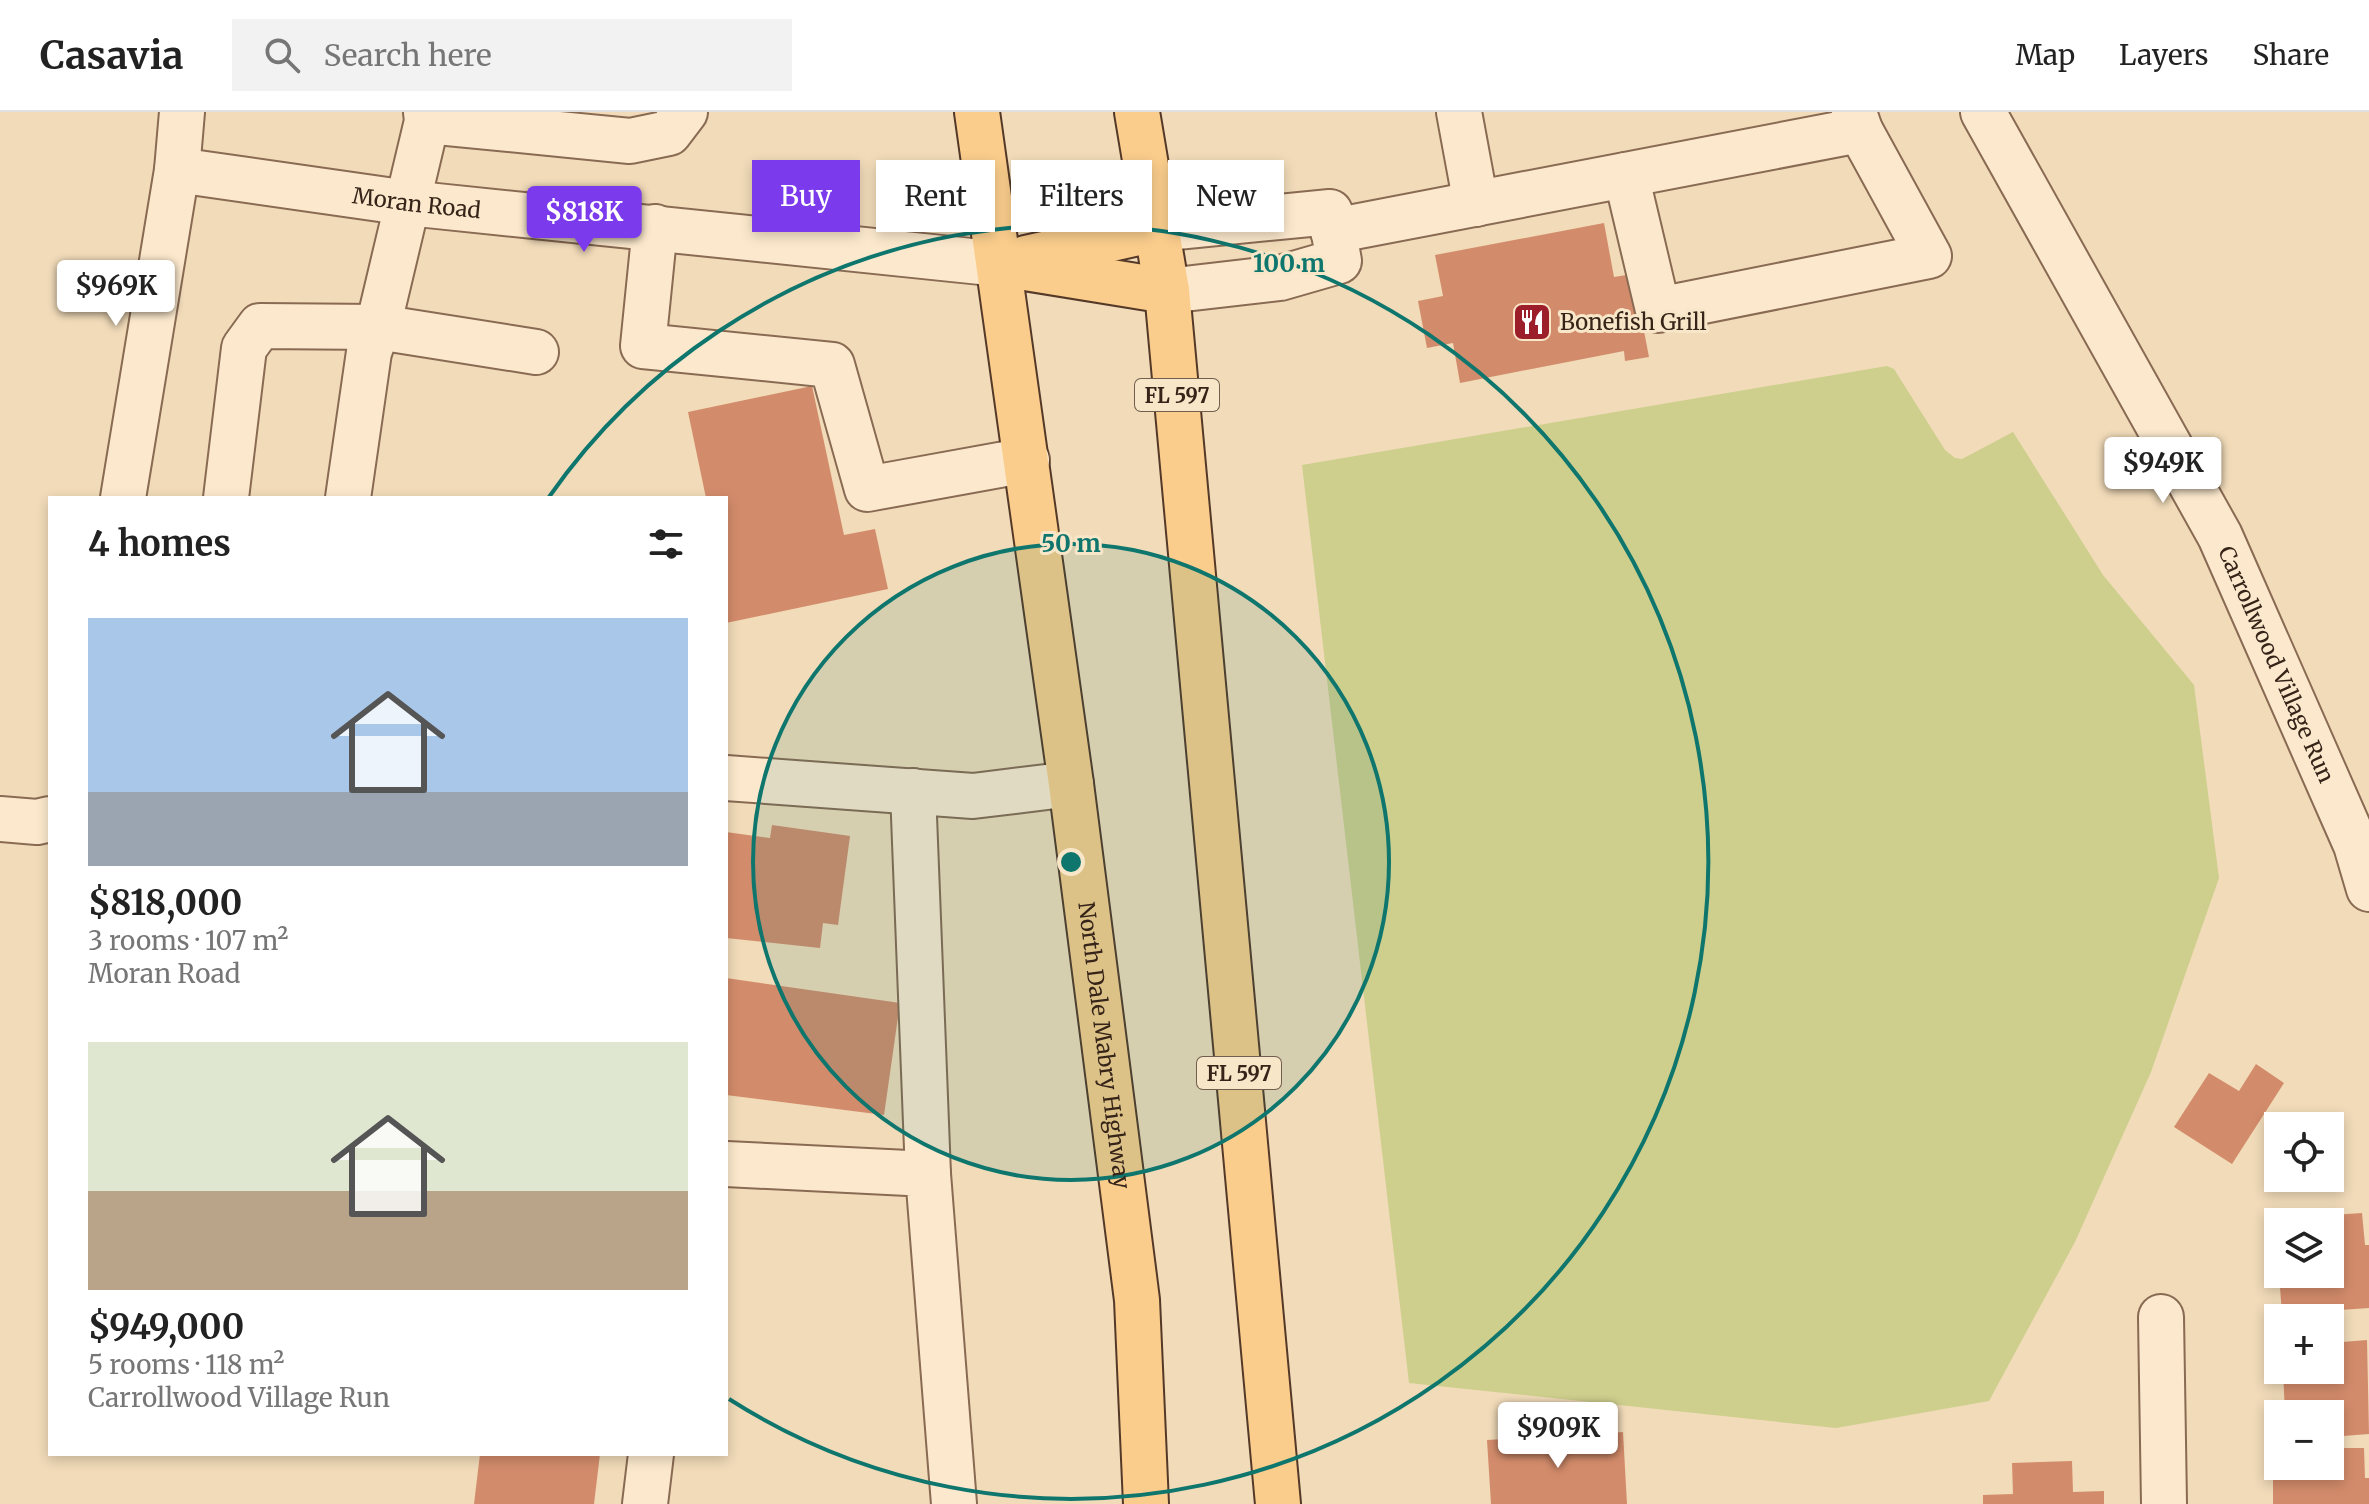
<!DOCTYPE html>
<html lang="en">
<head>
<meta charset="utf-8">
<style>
	:root { --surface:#fff; --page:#f2f2f2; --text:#222; --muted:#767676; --line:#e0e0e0; --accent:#7c3aed }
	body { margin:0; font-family:Merriweather,serif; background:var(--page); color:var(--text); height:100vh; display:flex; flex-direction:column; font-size:30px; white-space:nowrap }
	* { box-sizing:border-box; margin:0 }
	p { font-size:26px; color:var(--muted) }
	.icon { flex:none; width:44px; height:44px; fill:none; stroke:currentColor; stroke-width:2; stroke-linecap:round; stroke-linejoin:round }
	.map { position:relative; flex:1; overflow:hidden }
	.panel { position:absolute; left:48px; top:384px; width:680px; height:960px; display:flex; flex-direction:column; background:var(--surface); border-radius:0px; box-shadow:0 4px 12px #0003 }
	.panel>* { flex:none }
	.hud { position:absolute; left:752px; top:48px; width:760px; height:72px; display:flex; gap:16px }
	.fabs { position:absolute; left:2264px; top:1000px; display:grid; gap:16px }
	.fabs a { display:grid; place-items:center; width:80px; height:80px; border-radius:0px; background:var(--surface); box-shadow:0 4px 12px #0003; font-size:40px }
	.price { position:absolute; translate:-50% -68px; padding:0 18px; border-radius:8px; background:#fff; color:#222; font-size:26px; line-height:52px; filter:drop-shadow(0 2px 4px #0008) }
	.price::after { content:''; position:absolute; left:50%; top:48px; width:24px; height:18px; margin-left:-12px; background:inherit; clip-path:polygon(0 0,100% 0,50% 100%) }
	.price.on { background:var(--accent); color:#fff }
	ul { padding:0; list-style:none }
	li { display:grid; align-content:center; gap:16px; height:424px; padding:0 40px }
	li span { display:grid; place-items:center; height:248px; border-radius:0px; color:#555 }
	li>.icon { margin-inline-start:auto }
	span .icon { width:144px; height:144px; fill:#fffc; stroke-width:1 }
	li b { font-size:34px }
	h2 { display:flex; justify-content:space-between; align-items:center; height:96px; padding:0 40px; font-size:34px }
	.pill { padding:0 28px; border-radius:0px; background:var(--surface); box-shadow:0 4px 12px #0003; font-size:28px; line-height:72px }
	.pill.on { background:var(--accent); color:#fff }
	header { display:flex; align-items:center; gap:48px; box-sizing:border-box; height:112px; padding:0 40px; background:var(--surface); border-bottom:2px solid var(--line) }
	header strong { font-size:38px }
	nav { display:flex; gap:44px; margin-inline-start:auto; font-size:28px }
	.search { width:560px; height:72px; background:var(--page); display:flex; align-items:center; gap:20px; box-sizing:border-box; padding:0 28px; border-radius:0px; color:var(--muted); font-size:30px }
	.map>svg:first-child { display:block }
</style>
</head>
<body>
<header>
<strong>Casavia</strong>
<div class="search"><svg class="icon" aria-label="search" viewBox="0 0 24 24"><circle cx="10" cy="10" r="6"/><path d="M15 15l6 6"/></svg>Search here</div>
<nav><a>Map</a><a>Layers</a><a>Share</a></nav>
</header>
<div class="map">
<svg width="2369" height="1392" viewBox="0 0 2369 1392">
	<rect width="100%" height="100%" fill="#f1dbb9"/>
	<path fill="#cecf8d" d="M 1887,254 L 1894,257 L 1945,338 L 1955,346 L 1962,347 L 2013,320 L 2103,463 L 2194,573 L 2219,766 L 2151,960 L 2075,1130 L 1989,1289 L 1836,1316 L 1409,1271 L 1302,353 Z"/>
	<path fill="#d38c6b" d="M 1604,111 L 1614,165 L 1633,162 L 1649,245 L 1625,249 L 1624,239 L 1460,271 L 1453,231 L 1427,236 L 1418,189 L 1443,184 L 1435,143 Z
		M 812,274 L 844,423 L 875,417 L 888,477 L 726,511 L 726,386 L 706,386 L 688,300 Z
		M 772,713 L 850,724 L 838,813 L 823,811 L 820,836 L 726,826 L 726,720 L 770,726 Z
		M 726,866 L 900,891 L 884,1003 L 726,983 Z
		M 2256,952 L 2284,971 L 2232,1052 L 2174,1015 L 2209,961 L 2239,979 Z
		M 2362,1101 L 2365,1133 L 2369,1133 L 2369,1196 L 2282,1202 L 2279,1162 L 2330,1162 L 2330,1110 L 2276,1110 L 2276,1107 Z
		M 2367,1228 L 2369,1322 L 2330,1325 L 2330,1302 L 2285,1302 L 2283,1258 L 2330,1258 L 2330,1231 Z
		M 1623,1320 L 1627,1392 L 1491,1392 L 1487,1328 Z
		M 2330,1336 L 2364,1336 L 2365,1366 L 2369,1366 L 2369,1392 L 2273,1392 L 2273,1368 L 2304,1367 L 2304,1354 L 2330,1354 Z
		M 480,1342 L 600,1342 L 594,1392 L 474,1392 Z
		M 2072,1349 L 2073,1380 L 2104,1379 L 2104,1392 L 1983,1392 L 1983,1383 L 2013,1382 L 2012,1351 Z"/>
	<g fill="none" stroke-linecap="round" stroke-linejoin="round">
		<g stroke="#896a53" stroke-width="48">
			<g id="minor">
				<path d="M 1459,0 L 1476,92"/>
				<path id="s1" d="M 1983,0 L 2220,424 L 2356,733 L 2369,777"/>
				<path d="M 427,9 L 630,29 L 669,21 L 685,0"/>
				<path id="s2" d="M 177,58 L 408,91 L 1000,152"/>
				<path d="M 1626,63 L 1658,198 L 1929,144 L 1860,18"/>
				<path d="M 655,115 L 643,234 L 832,253 L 867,377 L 1027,348"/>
				<path d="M 1156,117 L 1330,100 L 1339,149 L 1280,166 L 1167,179"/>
				<path d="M 1333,119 L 1860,18 L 1854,0"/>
				<path d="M 123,386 L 177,58 L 182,0"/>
				<path d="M 226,386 L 244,236 L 260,214 L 378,215 L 536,240"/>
				<path d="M 348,386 L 369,240 L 378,215 L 427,9 L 426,0"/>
				<path d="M 726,666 L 973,684 L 1071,672"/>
				<path d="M 913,679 L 928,1062"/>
				<path d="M 0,707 L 37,710 L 50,707"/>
				<path d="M 726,1052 L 928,1062 L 954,1392"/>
				<path d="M 2161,1205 L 2164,1392"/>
				<path d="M 645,1392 L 651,1342"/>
			</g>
		</g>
		<g stroke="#553928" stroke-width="48">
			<g id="major">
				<path id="s3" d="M 977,0 L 1071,672 L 1137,1188 L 1146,1392"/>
				<path d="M 1137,0 L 1167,179 L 1278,1392"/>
				<path d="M 1026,146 L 1156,117"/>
				<path d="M 1000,152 L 1167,179"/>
			</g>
		</g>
		<use href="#minor" stroke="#fce9cd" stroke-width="44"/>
		<use href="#major" stroke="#facd8c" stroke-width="44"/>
	</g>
	<circle cx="1071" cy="750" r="318" fill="#0f766e" fill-opacity=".12"/>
	<g fill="none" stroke="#0f766e" stroke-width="4">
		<circle cx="1071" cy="750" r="318"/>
		<path d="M549 385A637 637 0 1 1 729 1287"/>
	</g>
	<defs>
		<g id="restaurant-square" transform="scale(2)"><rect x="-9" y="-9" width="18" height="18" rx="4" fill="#9d1e2b" stroke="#f8e6c9"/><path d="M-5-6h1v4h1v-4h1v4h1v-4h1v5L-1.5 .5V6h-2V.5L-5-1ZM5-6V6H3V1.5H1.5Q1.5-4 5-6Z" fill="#fff"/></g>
	</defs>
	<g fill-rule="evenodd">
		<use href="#restaurant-square" x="1532" y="210"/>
	</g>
	<g text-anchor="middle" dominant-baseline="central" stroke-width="6" stroke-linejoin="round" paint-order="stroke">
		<g fill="#f8e6c9" stroke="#705e4e" stroke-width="2">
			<rect x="1135" y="267" width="84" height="32" rx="6"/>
			<rect x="1197" y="945" width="84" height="32" rx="6"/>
		</g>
		<g font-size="20" font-weight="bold" fill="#362419">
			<text x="1177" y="283">FL 597</text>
			<text x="1239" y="961">FL 597</text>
		</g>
		<g font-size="22" fill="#362419" stroke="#f8e6c9">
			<text stroke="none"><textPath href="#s2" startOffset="242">Moran Road</textPath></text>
			<text stroke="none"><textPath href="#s1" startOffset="626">Carrollwood Village Run</textPath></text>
			<text stroke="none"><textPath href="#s3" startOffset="942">North Dale Mabry Highway</textPath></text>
		</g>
		<g font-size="22" fill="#362419" stroke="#f8e6c9" text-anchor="start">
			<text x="1560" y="210">Bonefish Grill</text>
		</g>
	</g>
	<circle cx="1071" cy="750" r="12" fill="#0f766e" stroke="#f8e6c9" stroke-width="4"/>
	<g font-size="24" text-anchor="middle" font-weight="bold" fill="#0f766e" stroke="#f8e6c9" stroke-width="6" stroke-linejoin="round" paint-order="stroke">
		<text x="1289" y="160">100 m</text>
		<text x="1071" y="440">50 m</text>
	</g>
</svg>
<div class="fabs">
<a><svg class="icon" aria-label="locate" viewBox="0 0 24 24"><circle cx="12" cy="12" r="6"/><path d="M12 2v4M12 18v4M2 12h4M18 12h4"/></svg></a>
<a><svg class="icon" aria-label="layers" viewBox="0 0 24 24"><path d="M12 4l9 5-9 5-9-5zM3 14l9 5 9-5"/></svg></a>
<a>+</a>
<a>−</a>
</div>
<b class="price on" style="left:584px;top:142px">$818K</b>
<b class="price" style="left:116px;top:216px">$969K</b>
<b class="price" style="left:2163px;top:393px">$949K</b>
<b class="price" style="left:1558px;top:1358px">$909K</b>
<div class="hud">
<a class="pill on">Buy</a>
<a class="pill">Rent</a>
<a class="pill">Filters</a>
<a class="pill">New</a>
</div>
<section class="panel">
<h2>4 homes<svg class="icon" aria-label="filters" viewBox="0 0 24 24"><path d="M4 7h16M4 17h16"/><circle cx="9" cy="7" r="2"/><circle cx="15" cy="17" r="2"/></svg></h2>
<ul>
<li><span style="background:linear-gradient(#a9c7e8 70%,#9aa5b1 0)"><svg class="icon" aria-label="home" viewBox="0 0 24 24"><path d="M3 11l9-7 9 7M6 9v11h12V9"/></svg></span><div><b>$818,000</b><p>3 rooms · 107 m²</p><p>Moran Road</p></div></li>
<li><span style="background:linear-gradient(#dfe7d0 60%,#b9a48a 0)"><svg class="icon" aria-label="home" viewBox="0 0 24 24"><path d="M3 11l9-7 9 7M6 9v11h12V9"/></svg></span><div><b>$949,000</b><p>5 rooms · 118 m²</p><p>Carrollwood Village Run</p></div></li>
</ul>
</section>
</div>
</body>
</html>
